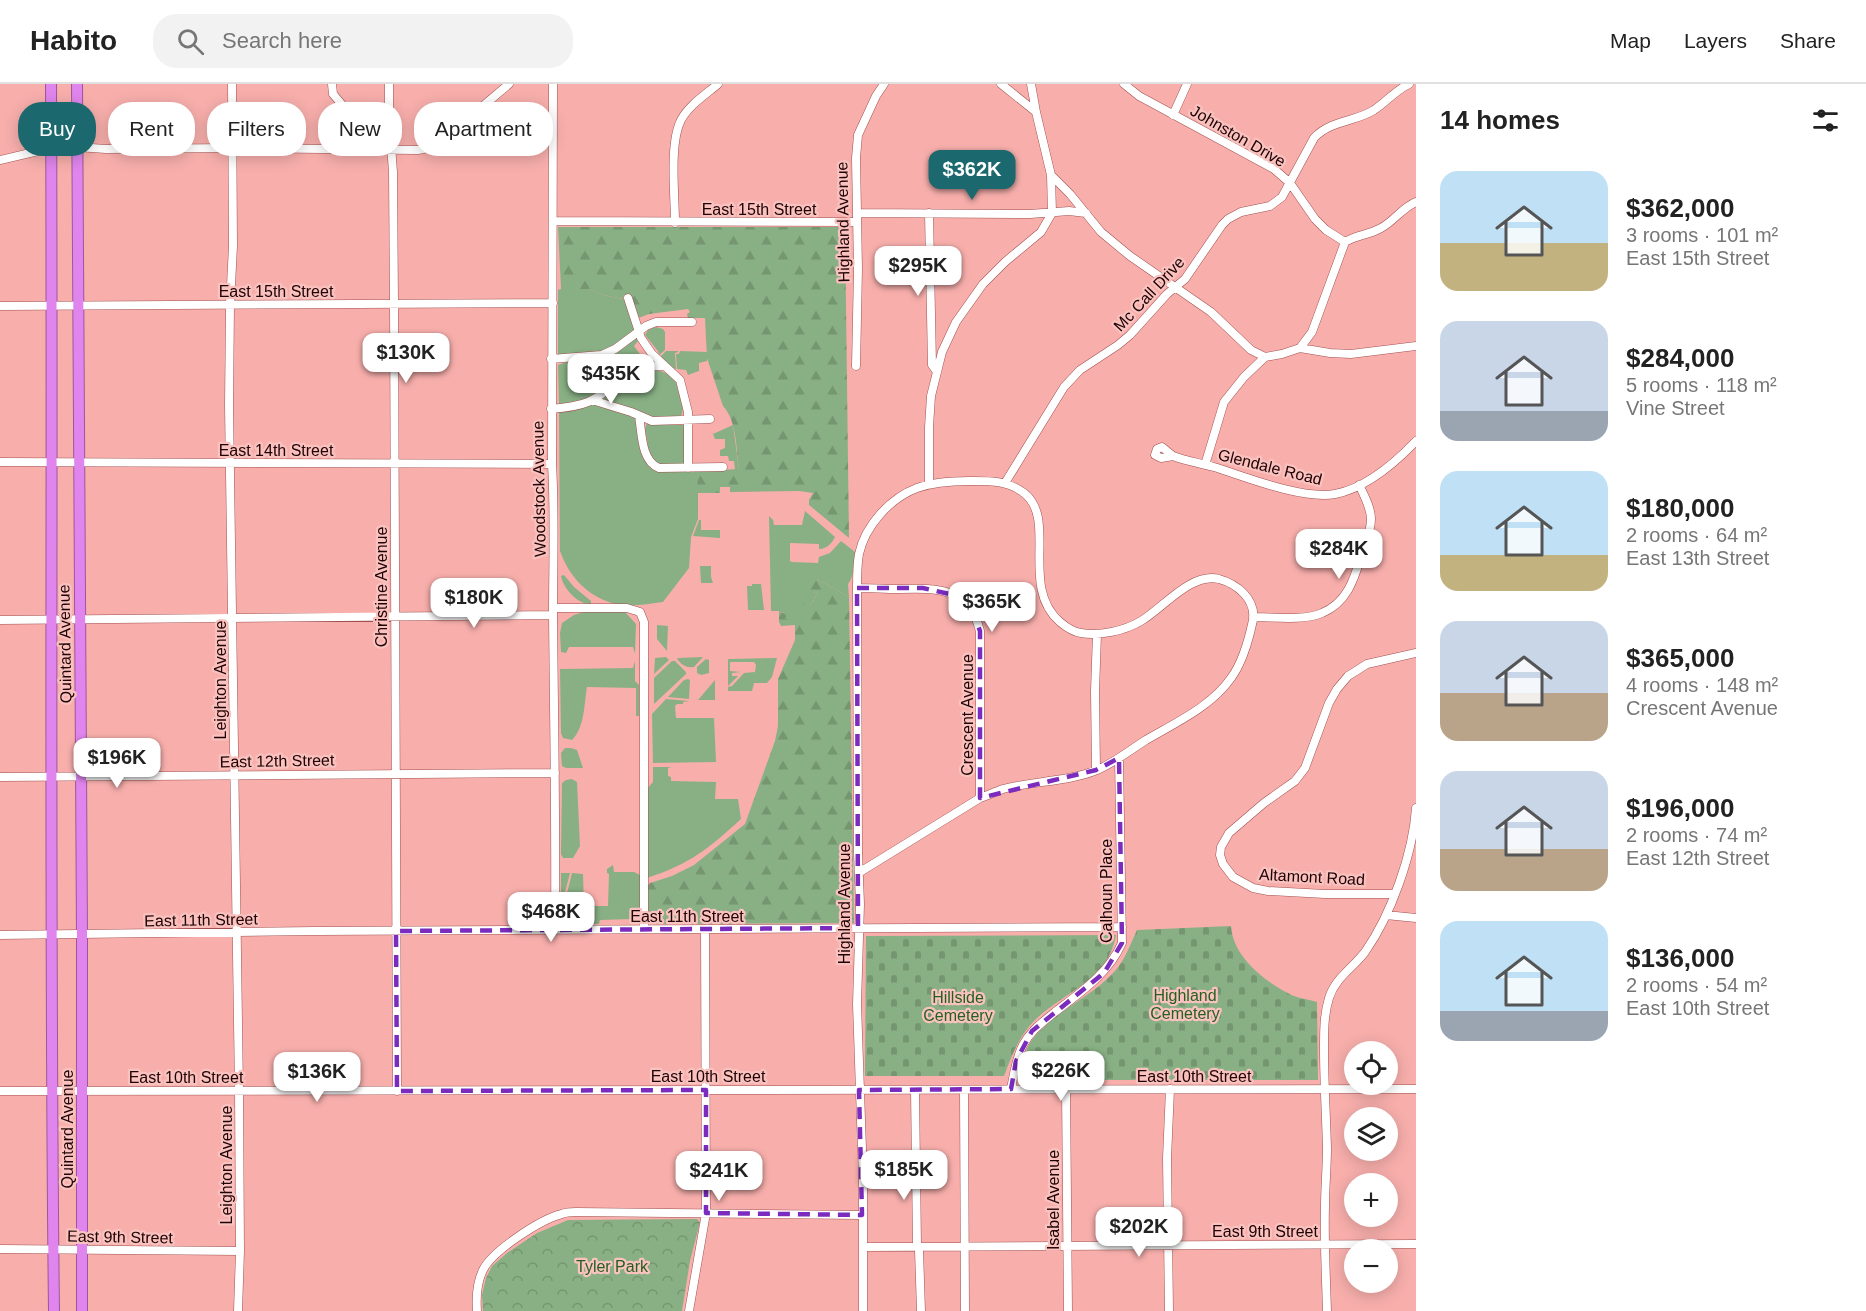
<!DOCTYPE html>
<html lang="en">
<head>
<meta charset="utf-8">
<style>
	:root { --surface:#fff; --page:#f2f2f2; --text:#222; --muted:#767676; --line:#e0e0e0; --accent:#1b686e }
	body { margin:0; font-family:Arial,sans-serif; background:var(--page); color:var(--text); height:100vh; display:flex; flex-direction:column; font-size:22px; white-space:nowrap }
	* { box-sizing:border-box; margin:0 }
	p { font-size:20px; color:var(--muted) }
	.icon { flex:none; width:33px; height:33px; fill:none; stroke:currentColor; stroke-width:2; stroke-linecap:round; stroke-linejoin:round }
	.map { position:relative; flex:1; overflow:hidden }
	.sheet { display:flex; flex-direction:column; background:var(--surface); width:450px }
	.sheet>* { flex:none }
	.hud { position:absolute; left:18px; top:18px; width:570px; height:54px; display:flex; gap:12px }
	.fabs { position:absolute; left:1344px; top:957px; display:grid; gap:12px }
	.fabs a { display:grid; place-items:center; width:54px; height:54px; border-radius:50%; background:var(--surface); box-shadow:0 3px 15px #0003; font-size:30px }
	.price { position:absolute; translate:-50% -51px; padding:0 14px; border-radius:12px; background:#fff; color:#222; font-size:20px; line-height:39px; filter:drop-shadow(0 2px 3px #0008) }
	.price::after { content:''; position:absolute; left:50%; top:36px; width:18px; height:14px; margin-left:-9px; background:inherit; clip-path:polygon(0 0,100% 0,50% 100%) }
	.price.active { background:var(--accent); color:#fff }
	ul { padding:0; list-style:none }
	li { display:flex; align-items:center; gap:18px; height:150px; padding:0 24px }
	li span { display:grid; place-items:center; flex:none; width:168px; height:120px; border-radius:18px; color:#555 }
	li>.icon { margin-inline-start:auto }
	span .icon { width:72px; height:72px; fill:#fffc; stroke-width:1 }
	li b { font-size:26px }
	h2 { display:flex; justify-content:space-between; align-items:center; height:72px; padding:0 24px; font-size:26px }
	.chip { padding:0 21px; border-radius:24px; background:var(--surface); box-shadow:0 3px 15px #0003; font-size:21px; line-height:54px }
	.chip.active { background:var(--accent); color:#fff }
	header { display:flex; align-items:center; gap:36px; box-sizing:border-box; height:84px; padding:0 30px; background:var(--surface); border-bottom:2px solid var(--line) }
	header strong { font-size:28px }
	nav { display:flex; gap:33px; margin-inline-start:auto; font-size:21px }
	.search { width:420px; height:54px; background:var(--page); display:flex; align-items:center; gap:15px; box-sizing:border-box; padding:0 21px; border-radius:24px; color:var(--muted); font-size:22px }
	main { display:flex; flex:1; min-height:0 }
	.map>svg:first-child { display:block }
</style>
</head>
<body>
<header>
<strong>Habito</strong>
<div class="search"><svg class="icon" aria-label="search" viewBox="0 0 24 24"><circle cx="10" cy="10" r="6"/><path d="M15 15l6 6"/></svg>Search here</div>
<nav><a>Map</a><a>Layers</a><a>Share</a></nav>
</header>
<main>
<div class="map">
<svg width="1416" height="1227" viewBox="0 0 1416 1227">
	<defs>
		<pattern id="forest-firs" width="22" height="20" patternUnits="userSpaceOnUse" patternTransform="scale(1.5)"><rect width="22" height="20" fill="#88b084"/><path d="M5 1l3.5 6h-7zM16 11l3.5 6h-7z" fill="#759670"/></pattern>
		<pattern id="cemetery-stones" width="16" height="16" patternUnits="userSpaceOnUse" patternTransform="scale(1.5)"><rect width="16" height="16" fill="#88b084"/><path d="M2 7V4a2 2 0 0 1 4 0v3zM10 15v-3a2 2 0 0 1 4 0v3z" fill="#759670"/></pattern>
		<pattern id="park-crowns" width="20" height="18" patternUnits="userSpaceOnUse" patternTransform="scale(1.5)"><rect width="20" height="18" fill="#88b084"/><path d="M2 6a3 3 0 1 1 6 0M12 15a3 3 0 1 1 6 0" fill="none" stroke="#759670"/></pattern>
	</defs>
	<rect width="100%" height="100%" fill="#f8afac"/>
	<path fill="#88b084" d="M 561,205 L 588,205 L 603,211 L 623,215 L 627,219 L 636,246 L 612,263 L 601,269 L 558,273 L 558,206 Z
		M 656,243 L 663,245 L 665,248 L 665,266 L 659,271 L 658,267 L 645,251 L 648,246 Z
		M 636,253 L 638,257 L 634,262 L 645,277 L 652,276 L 653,278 L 636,283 L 595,312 L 575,320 L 559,321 L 558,281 L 570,277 L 593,275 Z
		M 666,267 L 678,267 L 678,268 L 675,269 L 676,285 L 670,284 L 660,273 Z
		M 680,267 L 707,268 L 707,277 L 699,279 L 699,287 L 688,291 L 686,286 L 677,285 L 676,270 L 679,270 Z
		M 652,285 C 672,289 677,295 681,314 C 683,322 684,327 680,334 L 657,335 L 599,316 C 615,304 632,288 652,285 Z
		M 595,320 L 634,332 L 637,336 L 644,374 L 652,385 L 662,388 L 698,387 L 698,435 L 691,453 L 689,484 L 663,518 C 648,520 631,523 616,520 C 589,514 569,493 560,467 L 559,327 Z
		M 647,339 L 651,341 L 684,341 L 686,378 L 684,381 L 660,381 L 650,374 L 645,344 Z
		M 733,341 L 739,386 L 735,386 L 734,377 L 729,377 L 728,372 L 720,372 L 720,366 L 725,364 L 725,355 L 715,355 L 713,350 Z
		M 805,427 L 835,453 C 832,459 827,465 819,465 L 819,460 L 790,459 L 790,477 L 792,478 L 818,479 L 819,473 L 830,469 L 841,457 L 855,468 C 853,478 855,492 848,500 L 849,513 L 817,495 L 813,508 L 817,510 L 810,522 L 800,535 L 785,535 L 784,529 L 779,527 L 771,527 L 769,432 L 773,436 L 774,441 L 802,441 Z
		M 699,436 L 701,436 L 701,446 L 720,446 L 720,454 L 693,452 Z
		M 700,482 L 711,482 L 711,493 L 713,499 L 701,499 Z
		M 564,491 L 574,503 L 591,517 L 591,520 C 578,521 563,504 561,492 Z
		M 752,500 L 761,500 L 764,526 L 748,526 L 747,502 L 752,502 Z
		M 584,528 L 625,528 L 636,540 L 635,570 L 633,563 L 569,563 L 566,569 L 561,568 L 560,549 L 562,539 L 574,531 Z
		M 657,541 L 668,542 L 667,567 L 657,555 Z
		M 666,573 L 669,576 L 654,590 L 655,574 Z
		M 703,573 L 694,583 C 686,584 682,581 677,575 L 678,574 Z
		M 777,574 L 772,593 L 767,599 L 754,599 L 752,607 L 728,607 L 728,603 L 732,602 L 744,589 L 755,588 L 756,581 L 754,578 L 730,578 L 730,587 L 741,588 L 732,589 L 732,592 L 738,592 L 728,602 L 728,575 Z
		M 706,575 L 709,576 L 709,589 L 701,591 L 697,589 L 697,583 Z
		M 635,577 L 635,597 L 639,601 L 639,632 L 636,632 L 636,604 L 587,603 C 584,620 585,643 572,656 L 563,654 L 561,649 L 560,585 L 633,584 Z
		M 672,577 L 675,577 L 686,588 L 686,590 L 654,620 L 654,594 Z
		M 688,595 L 690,596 L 689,615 L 668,613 L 684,596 Z
		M 715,596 L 715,616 L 698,616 Z
		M 666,615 L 689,617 L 683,618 L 683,620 L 677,620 L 675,622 L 676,634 L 714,634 L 716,678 L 653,679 L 652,630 Z
		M 565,664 L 571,664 L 577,666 L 583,684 L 566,684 L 562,682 L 561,669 Z
		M 653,683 L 671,683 L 668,684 L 668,692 L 671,693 L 671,697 L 716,698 L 715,715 L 738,715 L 741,735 C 708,765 690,780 647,794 L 647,705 L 653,698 Z
		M 572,695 L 577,698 L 580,762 L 573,774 L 563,774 L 561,770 L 562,699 L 566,696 Z
		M 613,781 L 614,788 L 634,788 L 640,791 C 640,805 644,824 634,835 L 600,836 L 599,840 L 583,840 L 575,839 L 566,841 L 564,839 L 565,817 L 572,789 L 583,790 L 584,822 L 608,822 L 609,790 L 607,789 L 607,785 Z
		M 561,789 L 570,789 L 564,812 L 561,815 Z"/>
	<path fill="url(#forest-firs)" d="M 558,143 L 845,143 L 849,454 L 809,421 L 809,416 L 813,409 L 799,407 L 730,408 L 730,403 L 720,403 L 720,409 L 697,409 L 698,387 L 739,385 C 736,365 737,337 723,322 L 707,274 L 705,234 L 688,234 L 687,230 L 690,228 L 688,225 L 649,230 L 636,235 L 631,211 L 624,211 L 623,215 L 603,211 L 588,205 L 561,205 Z
		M 807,494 L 817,495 L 849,513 L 854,839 L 648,840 L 646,804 L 650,799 L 672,792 L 694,781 L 745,740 L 775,657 L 778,642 L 778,595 L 795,556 L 795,541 L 781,542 L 779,538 L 779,527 L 787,531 L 785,535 L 800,535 L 800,522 L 804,520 L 810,522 L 817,510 L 813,508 L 806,508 L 804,501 Z"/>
	<path fill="url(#cemetery-stones)" d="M 1231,842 C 1233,872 1262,895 1286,908 C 1295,914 1307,915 1317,918 L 1318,996 L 1020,996 C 1022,983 1024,967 1032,956 C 1053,927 1091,914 1115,887 C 1125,876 1131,859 1137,846 Z
		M 1116,851 C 1108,897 1065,907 1035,936 C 1019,952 1012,971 1004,992 L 865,992 L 866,852 Z"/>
	<path fill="url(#park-crowns)" d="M 697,1135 L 700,1138 L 690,1177 L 682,1227 L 483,1227 L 482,1211 L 486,1194 L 492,1182 L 507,1169 L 537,1149 L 568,1136 Z"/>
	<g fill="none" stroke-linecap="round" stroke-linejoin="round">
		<g stroke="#a1504f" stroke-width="9">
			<path id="minor" d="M 232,0 L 233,162 L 230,221 L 229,322 L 239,1007 L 240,1167 L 238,1227
				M 332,0 L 333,10 L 344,23 L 347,65
				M 389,0 L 389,36 L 393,88 L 394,220 L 397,1007
				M 553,0 L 552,380 C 555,430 553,480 553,531 C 554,636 556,741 555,846
				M 1031,0 L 1036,28
				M 1124,0 L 1139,12 L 1274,85 L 1290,99 L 1315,135 L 1326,146 L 1345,158 C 1356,151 1369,151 1381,144 C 1394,137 1402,124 1416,118
				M 1173,31 L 1187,0
				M 0,76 L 51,64 L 77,63 L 106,65 L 237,64 L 418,66 L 433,63 L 445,54 L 509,0
				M 1051,91 L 1070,110 L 1101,148 L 1130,172 L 1211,228 L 1251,266 L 1265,273 L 1282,270 L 1300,264 L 1312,248 L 1345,158
				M 857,129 L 1030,130 L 1069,127 L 1086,129
				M 929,129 L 932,281 L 937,288
				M 553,137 L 857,138
				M 675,139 C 675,112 669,59 681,36 C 689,21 705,11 718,0
				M 628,214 L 641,254 L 652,270 L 680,296 L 688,328 L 688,384
				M 0,222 L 553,219
				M 1300,264 L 1330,269 L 1351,270 L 1416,262
				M 551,275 L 602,271 L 615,265 L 646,242 L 656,238 L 692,238
				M 856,282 L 858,185 L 856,74 L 858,51 L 876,12 L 884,0
				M 592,316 L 631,328 L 652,337 L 710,335
				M 551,325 C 564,324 576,323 588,318 C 607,310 627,287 645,283 C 650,282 658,282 664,282
				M 639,332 C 642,349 641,377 659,384 L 723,383
				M 1162,363 L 1173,372 L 1161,374 L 1155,371 L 1157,365 Z
				M 1173,372 C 1186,377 1200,379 1214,383 C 1246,393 1303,416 1335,410 C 1366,404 1395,379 1416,357
				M 0,378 L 552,380
				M 1205,381 L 1224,318 L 1244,293 L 1265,273
				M 1005,399 L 1064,303 L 1080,286 L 1118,261 L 1130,251 L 1167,210 L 1185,195 L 1222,141 L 1228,135 L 1241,128 L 1270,122 L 1282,113 L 1314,54 C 1331,36 1355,38 1374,26 C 1386,18 1396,6 1409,0
				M 929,400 L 929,343 L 931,312 L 942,268 L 956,238 L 983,200 L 1005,178 L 1041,148 L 1052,129 L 1051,91 L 1036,28 L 1001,0
				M 857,504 C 871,504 885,505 899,505 C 937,504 969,503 980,547 L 980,714
				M 553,524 L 627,524 L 640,528 L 644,538 L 644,845
				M 1253,533 C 1273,533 1304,537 1322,529 C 1349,518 1355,492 1363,466 C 1366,457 1371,446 1371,435 C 1371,424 1364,411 1359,401
				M 0,536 L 553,531
				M 1096,686 L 1095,607 L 1097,550
				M 0,693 L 555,689
				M 860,788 L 980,714 C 988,711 995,708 1003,705 C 1033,697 1067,698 1097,686 C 1114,679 1130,666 1146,656 C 1175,639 1212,622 1231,594 C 1243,578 1249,555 1253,536 C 1256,515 1237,500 1219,495 C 1191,488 1163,524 1141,537 C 1124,547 1100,552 1081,549 C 1073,548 1066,543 1060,538 C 1019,503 1058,435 1024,409 C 1007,396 989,397 969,397 C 951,397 934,398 917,404 C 890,414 865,442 859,470 C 857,481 857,493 857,504 L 858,769 L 860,820 L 857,920 L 863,1094 L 863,1227
				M 1395,810 L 1325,810 L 1268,807 L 1253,804 L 1233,793 L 1223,780 L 1220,771 L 1221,763 L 1229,749 L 1264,719 L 1295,697 L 1305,684 L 1329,619 L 1337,605 L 1348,592 L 1367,580 L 1416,569
				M 1386,831 L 1416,834
				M 0,851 L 316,847 L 1122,843
				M 1011,1005 C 1014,990 1016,974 1023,961 C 1031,946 1043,938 1055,928 C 1081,908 1109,889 1122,859 L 1119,674
				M 1066,1005 L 1068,1227
				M 915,1006 L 917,1162 L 919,1166 L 921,1227
				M 964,1006 L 965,1227
				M 0,1007 L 1416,1005
				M 863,1163 L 1416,1160
				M 0,1165 L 240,1167
				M 477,1227 C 476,1213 477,1198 483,1186 C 492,1167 541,1135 562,1130 C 566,1128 571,1128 576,1128 L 862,1131
				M 689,1227 L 706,1129 L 705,845
				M 1169,1227 L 1167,1074 L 1170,1005
				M 1327,1227 C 1326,1192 1324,1157 1325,1123 C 1325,1103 1327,1083 1327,1064 C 1326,1030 1324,997 1324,964 C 1324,947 1324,930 1329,914 C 1335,894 1353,884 1365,868 C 1391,831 1413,770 1416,724"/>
		</g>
		<g stroke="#9c579b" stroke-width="12">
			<path id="highway" d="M 51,0 C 53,409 49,818 54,1227
				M 77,0 L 82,851 L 82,1227"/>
		</g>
		<use href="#minor" stroke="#fff" stroke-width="8"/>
		<use href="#highway" stroke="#e085ed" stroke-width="10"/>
	</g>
	<path fill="none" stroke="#7b2cbf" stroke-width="4.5" stroke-dasharray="12 8" stroke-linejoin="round" d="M 857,504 L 923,504 L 954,511 L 972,526 L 980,547 L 980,714 L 1096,686 L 1119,674 L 1122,859 L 1104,889 L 1032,947 L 1016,977 L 1011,1005 L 859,1006 L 862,1131 L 706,1129 L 706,1006 L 397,1007 L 396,847 L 858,844 Z"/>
	<g text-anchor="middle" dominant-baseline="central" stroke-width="4.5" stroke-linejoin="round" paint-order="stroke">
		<g font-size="16" fill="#1f0203" stroke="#fac2bf">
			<text transform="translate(1238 52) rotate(30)">Johnston Drive</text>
			<text x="759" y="125">East 15th Street</text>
			<text transform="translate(843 138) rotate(-91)">Highland Avenue</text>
			<text x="276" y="207">East 15th Street</text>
			<text transform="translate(1149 210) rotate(-47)">Mc Call Drive</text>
			<text x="276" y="366">East 14th Street</text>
			<text transform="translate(1270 383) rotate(14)">Glendale Road</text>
			<text transform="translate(539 405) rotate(-91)">Woodstock Avenue</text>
			<text transform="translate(381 503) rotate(-90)">Christine Avenue</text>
			<text transform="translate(65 560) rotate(-91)">Quintard Avenue</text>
			<text transform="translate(220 596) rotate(-90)">Leighton Avenue</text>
			<text transform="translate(967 631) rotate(-90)">Crescent Avenue</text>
			<text transform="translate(277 677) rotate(-1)">East 12th Street</text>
			<text transform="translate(1312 793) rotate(3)">Altamont Road</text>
			<text transform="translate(1106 807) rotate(-90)">Calhoun Place</text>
			<text transform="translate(844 820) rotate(-90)">Highland Avenue</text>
			<text x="687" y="832">East 11th Street</text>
			<text transform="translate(201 836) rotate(-1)">East 11th Street</text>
			<text x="708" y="992">East 10th Street</text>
			<text x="1194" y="992">East 10th Street</text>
			<text x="186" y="993">East 10th Street</text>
			<text transform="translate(67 1045) rotate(-90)">Quintard Avenue</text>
			<text transform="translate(226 1081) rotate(-90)">Leighton Avenue</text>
			<text transform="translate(1053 1116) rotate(-90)">Isabel Avenue</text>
			<text x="1265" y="1147">East 9th Street</text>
			<text transform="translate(120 1153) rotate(1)">East 9th Street</text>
		</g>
		<g font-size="16" fill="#246020" stroke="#fac2bf">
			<text x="1185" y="911">Highland<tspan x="1185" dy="18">Cemetery</tspan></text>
			<text x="958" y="913">Hillside<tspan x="958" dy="18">Cemetery</tspan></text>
			<text x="612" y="1182">Tyler Park</text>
		</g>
	</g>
</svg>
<div class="fabs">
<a><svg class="icon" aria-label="locate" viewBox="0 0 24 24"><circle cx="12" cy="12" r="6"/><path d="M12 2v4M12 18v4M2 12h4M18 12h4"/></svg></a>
<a><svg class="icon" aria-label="layers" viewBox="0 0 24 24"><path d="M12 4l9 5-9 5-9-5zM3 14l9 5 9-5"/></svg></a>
<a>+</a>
<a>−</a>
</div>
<b class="price active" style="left:972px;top:117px">$362K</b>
<b class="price" style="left:918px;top:213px">$295K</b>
<b class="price" style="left:406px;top:300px">$130K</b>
<b class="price" style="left:611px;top:321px">$435K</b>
<b class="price" style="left:1339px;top:496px">$284K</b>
<b class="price" style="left:474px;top:545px">$180K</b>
<b class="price" style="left:992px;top:549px">$365K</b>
<b class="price" style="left:117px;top:705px">$196K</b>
<b class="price" style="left:551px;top:859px">$468K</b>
<b class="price" style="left:1061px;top:1018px">$226K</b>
<b class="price" style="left:317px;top:1019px">$136K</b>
<b class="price" style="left:904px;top:1117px">$185K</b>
<b class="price" style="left:719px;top:1118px">$241K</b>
<b class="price" style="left:1139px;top:1174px">$202K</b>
<div class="hud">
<a class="chip active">Buy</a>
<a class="chip">Rent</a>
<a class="chip">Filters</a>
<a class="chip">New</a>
<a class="chip">Apartment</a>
</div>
</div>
<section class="sheet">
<h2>14 homes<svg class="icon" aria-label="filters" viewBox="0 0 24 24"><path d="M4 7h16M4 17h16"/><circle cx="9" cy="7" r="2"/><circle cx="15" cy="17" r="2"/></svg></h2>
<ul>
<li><span style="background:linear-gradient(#bfe0f5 60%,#c2b280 0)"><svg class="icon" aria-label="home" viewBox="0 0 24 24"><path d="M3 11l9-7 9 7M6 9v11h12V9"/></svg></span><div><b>$362,000</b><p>3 rooms · 101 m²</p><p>East 15th Street</p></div></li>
<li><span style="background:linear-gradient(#c9d6e8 75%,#9aa5b1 0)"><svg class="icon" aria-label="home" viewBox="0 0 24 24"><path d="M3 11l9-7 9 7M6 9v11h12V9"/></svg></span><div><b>$284,000</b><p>5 rooms · 118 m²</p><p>Vine Street</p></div></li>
<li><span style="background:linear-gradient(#bfe0f5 70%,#c2b280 0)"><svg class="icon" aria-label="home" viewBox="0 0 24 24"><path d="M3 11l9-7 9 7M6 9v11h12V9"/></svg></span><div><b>$180,000</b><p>2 rooms · 64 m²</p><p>East 13th Street</p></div></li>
<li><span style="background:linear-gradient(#c9d6e8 60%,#b9a48a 0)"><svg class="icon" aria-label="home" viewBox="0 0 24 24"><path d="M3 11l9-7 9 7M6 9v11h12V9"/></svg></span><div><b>$365,000</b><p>4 rooms · 148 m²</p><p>Crescent Avenue</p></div></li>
<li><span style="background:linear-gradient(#c9d6e8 65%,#b9a48a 0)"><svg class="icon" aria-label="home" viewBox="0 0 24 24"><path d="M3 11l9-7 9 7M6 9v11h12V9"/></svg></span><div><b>$196,000</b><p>2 rooms · 74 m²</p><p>East 12th Street</p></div></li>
<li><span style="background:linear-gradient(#bfe0f5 75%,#9aa5b1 0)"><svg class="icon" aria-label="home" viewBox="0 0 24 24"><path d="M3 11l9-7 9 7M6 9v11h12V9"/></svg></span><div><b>$136,000</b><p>2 rooms · 54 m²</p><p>East 10th Street</p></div></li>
</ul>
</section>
</main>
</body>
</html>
